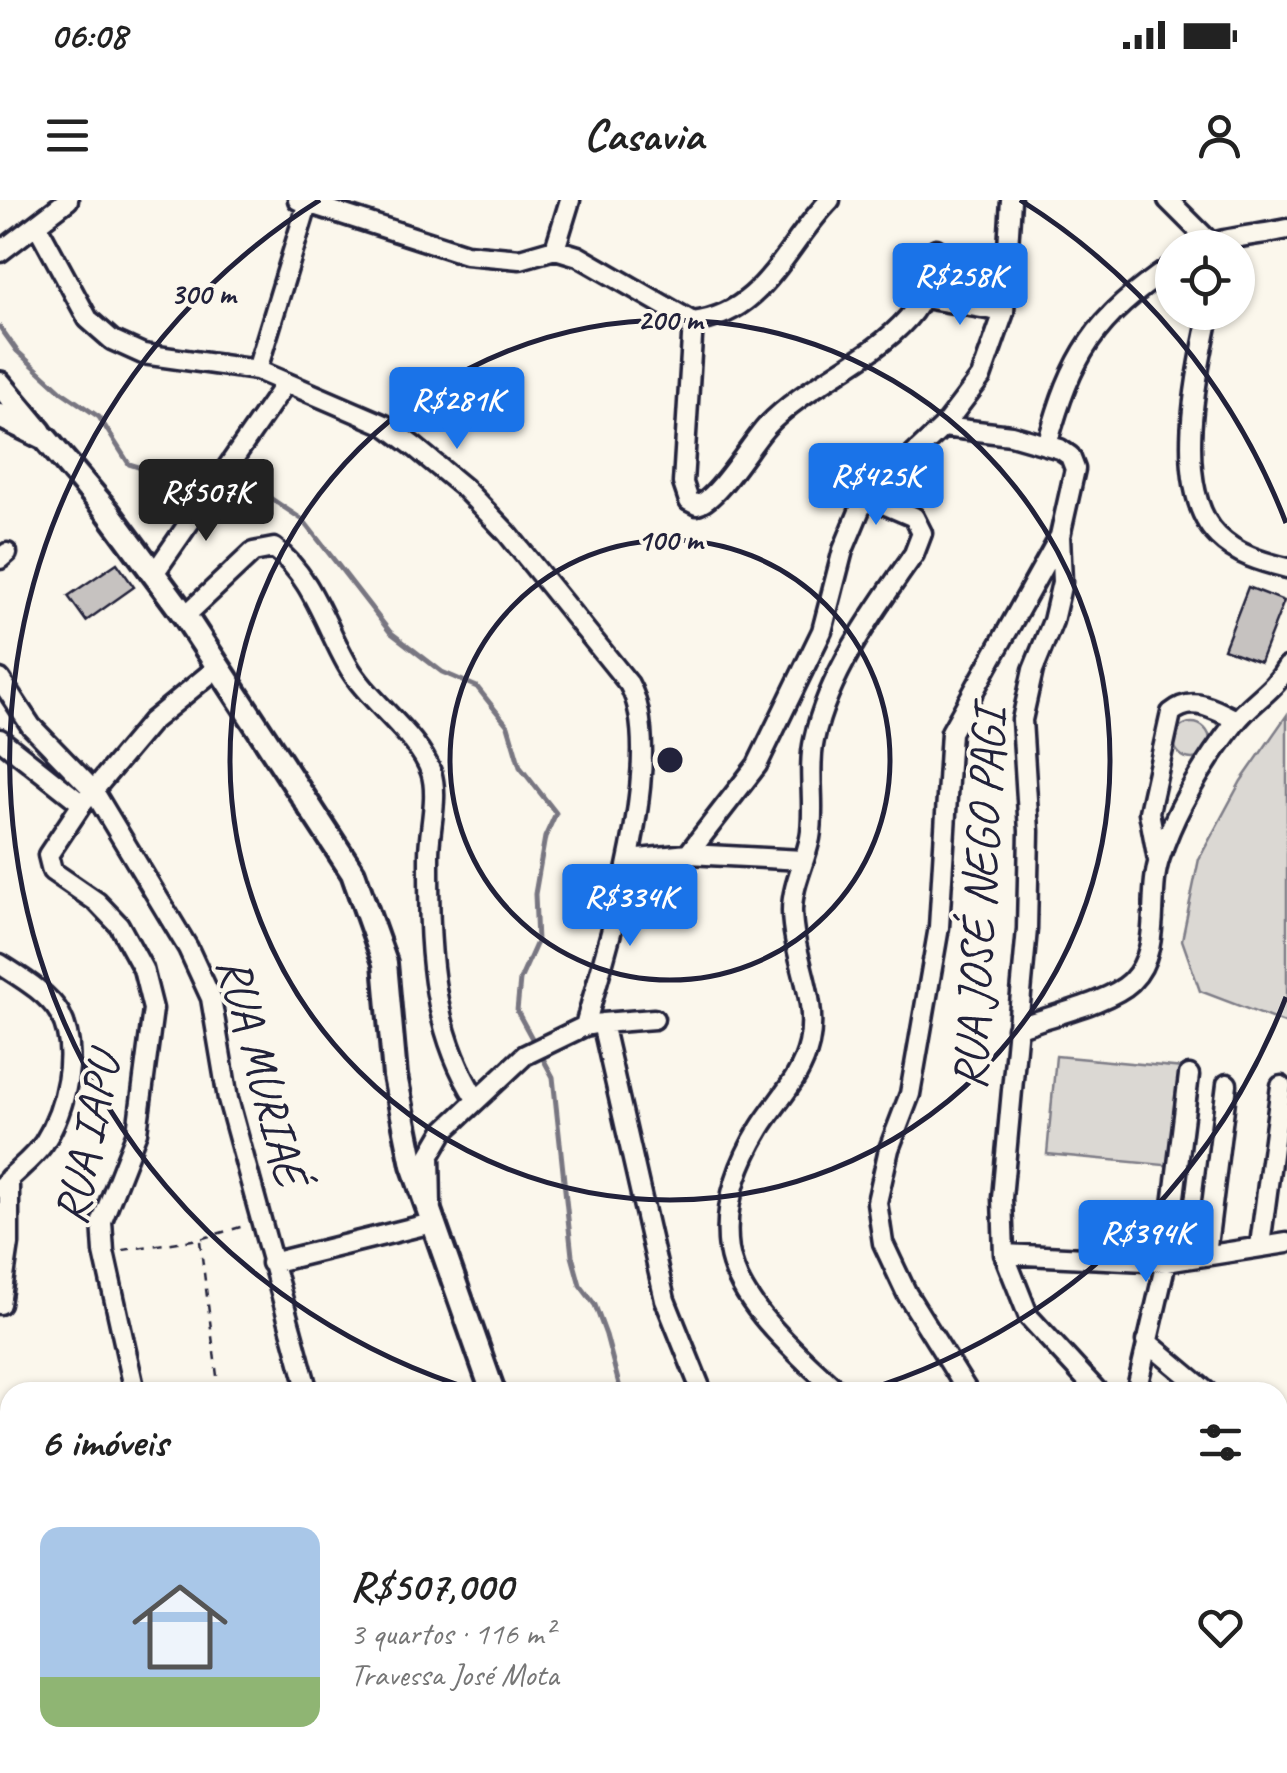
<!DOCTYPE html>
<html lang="pt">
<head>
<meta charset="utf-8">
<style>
	:root { --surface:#fff; --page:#f6f6f6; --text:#222; --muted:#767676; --accent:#1a73e8 }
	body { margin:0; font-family:Caveat,sans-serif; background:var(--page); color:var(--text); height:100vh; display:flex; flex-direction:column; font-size:38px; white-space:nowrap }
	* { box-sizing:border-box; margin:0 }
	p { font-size:32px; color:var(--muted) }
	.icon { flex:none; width:55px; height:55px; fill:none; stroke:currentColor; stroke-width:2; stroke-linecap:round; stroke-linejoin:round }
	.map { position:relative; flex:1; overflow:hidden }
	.sheet { position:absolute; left:0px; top:1182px; width:1288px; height:392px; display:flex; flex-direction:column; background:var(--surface); border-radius:30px 30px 0 0; box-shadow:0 2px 8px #0004 }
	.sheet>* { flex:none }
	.buttons { position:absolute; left:1155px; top:30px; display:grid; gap:20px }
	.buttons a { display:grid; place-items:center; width:100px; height:100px; border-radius:50%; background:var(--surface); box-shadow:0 2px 8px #0004; font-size:50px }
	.price { position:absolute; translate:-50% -85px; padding:0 22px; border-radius:10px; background:var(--accent); color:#fff; font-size:32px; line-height:65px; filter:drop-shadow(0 2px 5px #0008) }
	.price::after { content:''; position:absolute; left:50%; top:60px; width:30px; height:22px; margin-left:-15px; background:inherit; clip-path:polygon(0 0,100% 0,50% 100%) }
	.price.on { background:#222; color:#fff }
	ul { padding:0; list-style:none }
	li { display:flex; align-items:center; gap:30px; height:250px; padding:0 40px }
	li span { display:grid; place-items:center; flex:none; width:280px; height:200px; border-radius:20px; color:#555 }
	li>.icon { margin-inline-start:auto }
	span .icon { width:120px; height:120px; fill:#fffc; stroke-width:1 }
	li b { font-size:42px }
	h2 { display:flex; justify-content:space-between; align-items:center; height:120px; padding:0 40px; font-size:42px }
	.status { display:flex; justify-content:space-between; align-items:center; height:70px; padding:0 50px; background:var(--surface); direction:ltr }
	.status svg { height:28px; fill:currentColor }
	header { display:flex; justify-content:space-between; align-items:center; height:130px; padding:0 40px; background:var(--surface); font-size:45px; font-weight:800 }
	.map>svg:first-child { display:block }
</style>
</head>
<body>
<div class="status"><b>06:08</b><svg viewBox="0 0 49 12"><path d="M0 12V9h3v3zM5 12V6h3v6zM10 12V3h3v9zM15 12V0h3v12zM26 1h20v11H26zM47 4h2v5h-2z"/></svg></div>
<header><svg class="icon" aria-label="menu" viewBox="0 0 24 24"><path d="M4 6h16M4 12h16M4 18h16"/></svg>Casavia<svg class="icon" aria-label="person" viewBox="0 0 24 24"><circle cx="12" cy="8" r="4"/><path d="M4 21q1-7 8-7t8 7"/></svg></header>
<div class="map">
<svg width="1287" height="1573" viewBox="0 0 1287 1573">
	<rect width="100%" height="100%" fill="#fbf7ec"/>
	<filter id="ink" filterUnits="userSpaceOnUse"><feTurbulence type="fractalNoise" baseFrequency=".01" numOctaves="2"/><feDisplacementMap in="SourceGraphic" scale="20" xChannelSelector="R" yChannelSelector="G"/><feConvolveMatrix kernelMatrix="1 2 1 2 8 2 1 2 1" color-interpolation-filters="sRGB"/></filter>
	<g filter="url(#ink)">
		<path fill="#dbd8d3" stroke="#7e7d87" stroke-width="2.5" d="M 1287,515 L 1287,824 L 1200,791 L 1182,740 L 1199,659 L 1241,581 Z
			M1174 541a18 18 0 1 1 36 0a18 18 0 1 1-36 0Z
			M 1056,856 L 1183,868 L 1174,966 L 1047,954 Z"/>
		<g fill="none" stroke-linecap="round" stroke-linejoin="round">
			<path stroke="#787681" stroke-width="5" d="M 0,127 L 17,151 L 62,192 L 99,217 L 129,264 L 161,274 L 222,265
				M 231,272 L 303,320 L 390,432 L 442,472 L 477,487 L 508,526 L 520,567 L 556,613 L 545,637 L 535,694 L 537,742 L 520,780 L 517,811 L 553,877 L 572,1056 L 580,1085 L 595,1105 L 606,1135 L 621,1192
				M 776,1565 L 777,1573"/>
		</g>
		<path fill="#c6c2c0" stroke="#22223b" stroke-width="2.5" d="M 117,363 L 134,387 L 86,421 L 68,396 Z
			M 1248,387 L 1284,401 L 1260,462 L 1224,449 Z
			M 1132,1007 L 1160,1008 L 1155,1049 L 1105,1046 L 1106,1022 L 1131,1023 Z"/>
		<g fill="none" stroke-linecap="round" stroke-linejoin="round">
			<g stroke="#22223b" stroke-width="16">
				<path id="service" d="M 904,1565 L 905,1573"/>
			</g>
			<g stroke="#22223b" stroke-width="25">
				<path id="minor" d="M 298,0 L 466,54 L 520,59 L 555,49 L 578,56 L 693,122
					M 1168,0 L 1209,41
					M 37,25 L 88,119 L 112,140 L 143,154 L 257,170 L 385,225 L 416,248 L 463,287 L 507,333 L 629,484 C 669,556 606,748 585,826
					M 1200,48 C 1212,39 1267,34 1287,29
					M 555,49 L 570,0
					M 0,52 L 68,0
					M 924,98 L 1004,112
					M 1210,112 C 1197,170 1171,290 1218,336 C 1237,355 1262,362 1287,368
					M 693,122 L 683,283 L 689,301 L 697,305 C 717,301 751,243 767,226 C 808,183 868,163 908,118 C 926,98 930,75 936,49
					M 693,122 C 765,113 784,47 830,0
					M 257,170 L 308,2
					M 943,227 L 1011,235 L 1060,249 L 1070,256 L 1075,269 L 1060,336 L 1062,382 L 1053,421 L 1033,470 L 1022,520 L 1029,631 L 1027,729 L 1002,998 L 1004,1054 L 1029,1117 L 1098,1192
					M 1047,245 C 1072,154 1094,119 1172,66
					M 0,359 L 7,353
					M 153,375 L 285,184
					M 185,416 L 253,352 L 274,348 C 311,375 325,425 347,464 C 367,501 418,534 431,572 C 439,596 429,629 429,655 C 429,741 429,826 476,899
					M 0,479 L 31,526 L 93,590 L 188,748 L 211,798 L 228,899 L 308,1192
					M 0,539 L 82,604
					M 688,654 L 757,565 L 822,431 L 843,350 L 863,302 L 943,227 L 981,177 L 1004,112 L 1011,0
					M 629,660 L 688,654 L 803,660
					M 1158,660 L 1149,612 L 1171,513 C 1193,494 1214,510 1237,520
					M 0,764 C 20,777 48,793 60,814 C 80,851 65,910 44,943 C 32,960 14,972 0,988
					M 602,823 L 654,819
					M 1017,828 C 1047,816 1109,803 1131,782 C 1164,749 1146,696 1160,657 C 1175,610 1205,562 1235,523 C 1251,502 1274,491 1287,467
					M 431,1005 L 430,955 L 444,931 L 525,855 L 585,826 L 602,823 L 665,1100 L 702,1192
					M 1260,1045 L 1281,886
					M 1004,1054 L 1166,1062 L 1287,1043
					M 1206,1054 L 1227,884
					M 271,1063 L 432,1023
					M 0,1104 L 9,1044 L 9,978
					M 1146,1141 L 1207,1192
					M 135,1192 L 104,1052 L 102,1021 L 137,932 L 153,809 L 143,769 L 119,725 L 97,702 L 52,671 L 48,655 L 82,604 L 151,522 L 218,467
					M 838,1192 C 800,1155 738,1106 729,1050 C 723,1007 738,964 760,928 C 778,899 801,879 809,844 C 819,798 793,759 792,711 C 792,685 805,663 810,638 C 816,606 807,571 814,540 C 828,474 876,408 914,354 L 922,333 L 914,317 L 867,297
					M 968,1192 L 907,1094 L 883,1043 L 877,1002 L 889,949 L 910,894 L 939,727 L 951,532 L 1059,338
					M 1136,1192 L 1166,1062 L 1189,875
					M 0,1280 L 10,1288
					M 0,1434 L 10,1438
					M 1278,1518 L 1287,1510
					M 0,1529 L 10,1531
					M 441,1565 L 444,1573
					M 618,1565 L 624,1573
					M 956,1565 L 959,1573
					M 32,1573 L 41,1565
					M 166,1573 L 171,1565
					M 361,1573 L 365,1565
					M 1070,1573 L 1072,1565
					M 1234,1573 L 1239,1565"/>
			</g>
			<g stroke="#22223b" stroke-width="30">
				<path id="tertiary" d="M 0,184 L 40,232
					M 0,216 L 45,238 L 108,312 L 185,416 L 353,673 L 385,763 L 395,876 L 413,965 L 493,1192
					M 669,1565 L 672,1573"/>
			</g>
			<path stroke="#22223b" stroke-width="2.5" stroke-dasharray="8 8" stroke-linecap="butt" d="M 200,1041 L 219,1192
				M 123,1050 L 200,1039 L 247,1025"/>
			<use href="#service" stroke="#fbf7ec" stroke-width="9"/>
			<use href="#minor" stroke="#fbf7ec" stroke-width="18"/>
			<use href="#tertiary" stroke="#fbf7ec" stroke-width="22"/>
		</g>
	</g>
	<g fill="none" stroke="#22223b" stroke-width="5">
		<circle cx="670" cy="560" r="220"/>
		<circle cx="670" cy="560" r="440"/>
		<path d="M1286 797A660 660 0 0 1 863 1191M477 1191A660 660 0 0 1 320 0M1020 0A660 660 0 0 1 1286 323"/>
	</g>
	<g text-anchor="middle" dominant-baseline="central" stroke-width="8" stroke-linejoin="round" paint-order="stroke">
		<g font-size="48" fill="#22223b" stroke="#fbf7ec">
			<text transform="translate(979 699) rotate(-87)">RUA JOSÉ NEGO PAGI</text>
			<text transform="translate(263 871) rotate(75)">RUA MURIAÉ</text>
			<text transform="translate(87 939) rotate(-78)">RUA IAPU</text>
		</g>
	</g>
	<circle cx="670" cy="560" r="15" fill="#22223b" stroke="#fbf7ec" stroke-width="5"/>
	<g font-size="30" text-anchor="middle" font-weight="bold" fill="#22223b" stroke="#fbf7ec" stroke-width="8" stroke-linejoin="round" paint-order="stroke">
		<text x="203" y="104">300 m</text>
		<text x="670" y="130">200 m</text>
		<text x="670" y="350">100 m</text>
	</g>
</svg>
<div class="buttons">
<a><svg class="icon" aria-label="locate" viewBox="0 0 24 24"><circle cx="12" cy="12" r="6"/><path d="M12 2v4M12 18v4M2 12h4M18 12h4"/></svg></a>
</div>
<b class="price" style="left:960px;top:128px">R$258K</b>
<b class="price" style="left:457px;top:252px">R$281K</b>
<b class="price" style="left:876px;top:328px">R$425K</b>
<b class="price on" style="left:206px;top:344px">R$507K</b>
<b class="price" style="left:630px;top:749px">R$334K</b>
<b class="price" style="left:1146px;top:1085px">R$394K</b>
<section class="sheet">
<h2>6 imóveis<svg class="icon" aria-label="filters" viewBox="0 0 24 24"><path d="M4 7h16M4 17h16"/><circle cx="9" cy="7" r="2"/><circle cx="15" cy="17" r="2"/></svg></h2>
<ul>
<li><span style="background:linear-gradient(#a9c7e8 75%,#8fb573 0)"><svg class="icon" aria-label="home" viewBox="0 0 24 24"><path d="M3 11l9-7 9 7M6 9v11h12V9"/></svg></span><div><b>R$507,000</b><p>3 quartos · 116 m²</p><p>Travessa José Mota</p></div><svg class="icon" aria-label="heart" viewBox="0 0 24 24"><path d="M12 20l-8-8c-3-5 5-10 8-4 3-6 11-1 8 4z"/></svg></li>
</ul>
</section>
</div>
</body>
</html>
